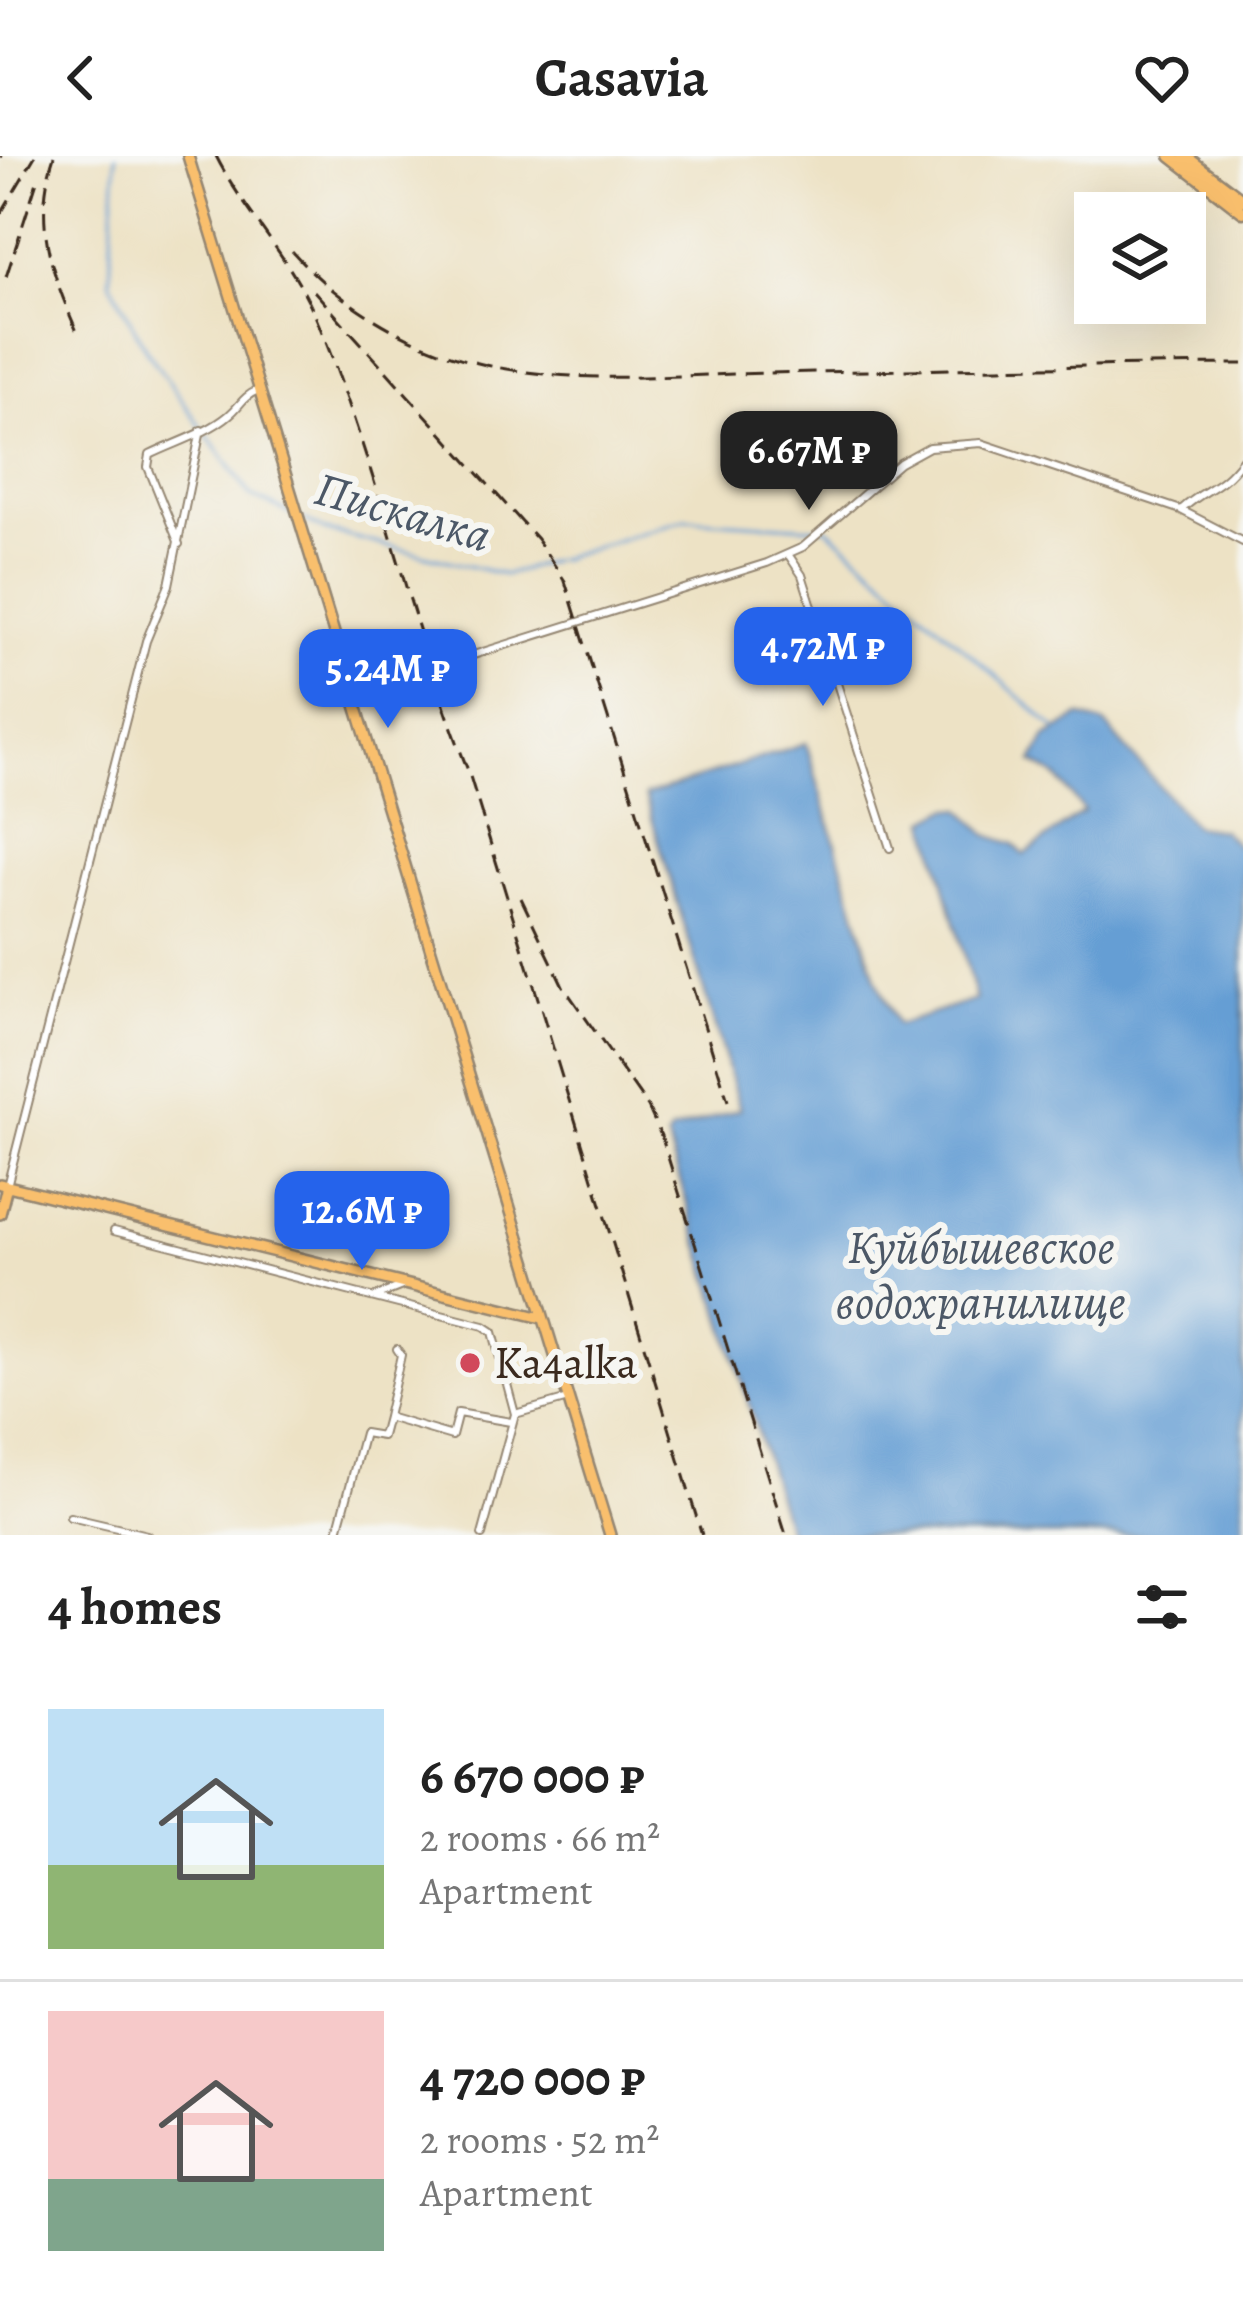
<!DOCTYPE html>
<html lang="en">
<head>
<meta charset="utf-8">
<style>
	:root { --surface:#fff; --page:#f6f6f6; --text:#222; --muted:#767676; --line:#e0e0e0; --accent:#2563eb }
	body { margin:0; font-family:Alegreya,serif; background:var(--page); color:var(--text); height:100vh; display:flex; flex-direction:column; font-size:45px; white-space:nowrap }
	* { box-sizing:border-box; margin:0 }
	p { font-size:39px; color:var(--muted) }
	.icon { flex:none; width:66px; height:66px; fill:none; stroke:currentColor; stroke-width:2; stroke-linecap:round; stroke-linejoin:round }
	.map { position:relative; height:1379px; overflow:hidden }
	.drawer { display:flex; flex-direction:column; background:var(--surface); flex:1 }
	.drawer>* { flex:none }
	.controls { position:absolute; left:1074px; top:36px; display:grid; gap:24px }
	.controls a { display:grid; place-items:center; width:132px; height:132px; border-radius:0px; background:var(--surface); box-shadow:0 12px 48px #0002; font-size:60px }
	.price { position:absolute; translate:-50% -102px; padding:0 27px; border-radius:24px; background:var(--accent); color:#fff; font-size:39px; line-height:78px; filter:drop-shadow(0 3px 6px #0008) }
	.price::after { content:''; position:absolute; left:50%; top:72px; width:36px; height:27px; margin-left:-18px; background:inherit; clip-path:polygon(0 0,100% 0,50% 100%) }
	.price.active { background:#222; color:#fff }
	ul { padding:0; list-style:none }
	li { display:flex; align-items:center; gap:36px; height:300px; padding:0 48px }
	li+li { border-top:3px solid var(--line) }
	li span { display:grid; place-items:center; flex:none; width:336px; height:240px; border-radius:0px; color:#555 }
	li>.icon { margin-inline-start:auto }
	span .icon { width:144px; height:144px; fill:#fffc; stroke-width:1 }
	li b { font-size:51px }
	h2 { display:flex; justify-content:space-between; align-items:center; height:144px; padding:0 48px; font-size:51px }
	header { display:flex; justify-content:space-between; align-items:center; height:156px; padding:0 48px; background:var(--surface); font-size:54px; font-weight:700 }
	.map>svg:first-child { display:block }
</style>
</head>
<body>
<header><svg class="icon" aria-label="back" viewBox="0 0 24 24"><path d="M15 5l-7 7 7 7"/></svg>Casavia<svg class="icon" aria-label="heart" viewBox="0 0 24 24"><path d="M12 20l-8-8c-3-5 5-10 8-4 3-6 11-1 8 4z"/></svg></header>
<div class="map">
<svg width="1243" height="1379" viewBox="0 0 1243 1379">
	<rect width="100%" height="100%" fill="#f6f6f2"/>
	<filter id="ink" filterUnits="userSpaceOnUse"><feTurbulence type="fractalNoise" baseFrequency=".00833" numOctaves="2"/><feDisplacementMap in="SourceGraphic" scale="24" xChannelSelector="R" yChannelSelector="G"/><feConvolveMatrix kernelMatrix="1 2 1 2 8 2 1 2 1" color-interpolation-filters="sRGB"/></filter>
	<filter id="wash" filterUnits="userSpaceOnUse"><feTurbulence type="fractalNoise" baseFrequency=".004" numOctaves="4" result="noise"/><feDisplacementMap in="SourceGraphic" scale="48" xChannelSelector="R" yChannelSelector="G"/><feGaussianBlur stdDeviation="2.7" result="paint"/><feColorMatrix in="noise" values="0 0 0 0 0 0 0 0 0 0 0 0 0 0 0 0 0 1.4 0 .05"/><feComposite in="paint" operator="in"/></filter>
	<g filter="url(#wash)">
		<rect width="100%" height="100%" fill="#ede2c5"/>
		<path fill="#659ed4" stroke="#506479" stroke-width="3" d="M 1080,560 L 1105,568 L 1194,670 L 1222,674 L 1243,696 L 1243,1379 L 789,1379 L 667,982 L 671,976 L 740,953 L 645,640 L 806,587 L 876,823 L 897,869 L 976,844 L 927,664 L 950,652 L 962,653 L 987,679 L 1014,688 L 1024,699 L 1084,655 L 1057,621 L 1033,606 L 1045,582 Z"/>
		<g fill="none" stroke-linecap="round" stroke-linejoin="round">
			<path stroke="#659ed4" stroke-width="3" d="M 116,0 L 110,125 L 146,194 L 201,271
				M 207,279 L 251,340 L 294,359
				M 302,363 L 327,375 L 505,419 L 686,363 L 827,372 L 1055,572"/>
		</g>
	</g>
	<g filter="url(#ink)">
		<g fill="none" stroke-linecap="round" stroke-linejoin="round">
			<g stroke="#948672" stroke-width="10">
				<path id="minor" d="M 1181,354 C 1207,330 1219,335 1243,303
					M 179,388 L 148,311 L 150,299 C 174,287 208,277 229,259 C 241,249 242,241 258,234
					M 788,398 L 802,419 L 890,692
					M 352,537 L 767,407 L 803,391 L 900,307 L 929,291 L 981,287 L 1181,354 L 1243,386
					M 7,1030 L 146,485 L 169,429 L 201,274
					M 114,1075 L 484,1170 L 493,1176 L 515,1258
					M 377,1140 L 402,1130
					M 387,1261 L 401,1199 L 397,1193
					M 70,1361 L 147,1379
					M 337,1379 L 364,1277 L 382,1280 L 387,1261 L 452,1280 L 458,1257 L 511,1266
					M 482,1379 L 515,1258 L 568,1243"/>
			</g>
			<g stroke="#948672" stroke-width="14">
				<path id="major" d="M 188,0 L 610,1379
					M 0,1028 L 542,1162
					M 0,1058 L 7,1030"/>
			</g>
			<g stroke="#948672" stroke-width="15">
				<path id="highway" d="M 1171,0 L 1243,56
					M 1185,0 L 1243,44"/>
			</g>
			<use href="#minor" stroke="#fff" stroke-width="6"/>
			<use href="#major" stroke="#f9bf6d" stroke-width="9"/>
			<use href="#highway" stroke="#f9bf6d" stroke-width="10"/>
			<path stroke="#3b2a1e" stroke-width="3" stroke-dasharray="18 9" stroke-linecap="butt" d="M 54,0 C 32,66 52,118 78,178
				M 216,0 C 245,58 293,104 317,164 C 378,311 410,469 469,617 L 702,1379
				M 0,1 L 2,0
				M 0,59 L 35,0
				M 292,95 C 342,151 412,192 486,209 C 577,229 675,219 768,217 C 926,214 1085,209 1243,208
				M 6,121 L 38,22
				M 314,135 L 537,383 L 565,425 L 728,945
				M 521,742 L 563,830 L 648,951 L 662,982 L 786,1379"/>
		</g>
	</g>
	<circle fill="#d1495b" stroke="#f6f6f2" stroke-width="4.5" cx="470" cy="1207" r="12"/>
	<g text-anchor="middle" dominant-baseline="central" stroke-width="12" stroke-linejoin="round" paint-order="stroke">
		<g font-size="45" fill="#3b2a1e" stroke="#f6f6f2" text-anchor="start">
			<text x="494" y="1207">Ka4alka</text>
		</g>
		<g font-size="48" font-style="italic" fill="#4c5867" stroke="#f6f6f2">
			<text transform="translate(403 356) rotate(16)">Пискалка</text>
			<text x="981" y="1091">Куйбышевское<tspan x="981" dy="55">водохранилище</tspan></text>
		</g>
	</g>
</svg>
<div class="controls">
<a><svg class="icon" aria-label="layers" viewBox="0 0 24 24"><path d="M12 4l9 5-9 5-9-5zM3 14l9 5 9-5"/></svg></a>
</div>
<b class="price active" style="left:809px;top:357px">6.67M ₽</b>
<b class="price" style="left:823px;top:553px">4.72M ₽</b>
<b class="price" style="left:388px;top:575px">5.24M ₽</b>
<b class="price" style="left:362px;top:1117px">12.6M ₽</b>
</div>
<section class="drawer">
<h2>4 homes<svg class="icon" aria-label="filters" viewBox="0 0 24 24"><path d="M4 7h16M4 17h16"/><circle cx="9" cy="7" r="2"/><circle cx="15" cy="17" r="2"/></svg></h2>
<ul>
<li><span style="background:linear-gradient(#bfe0f5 65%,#8fb573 0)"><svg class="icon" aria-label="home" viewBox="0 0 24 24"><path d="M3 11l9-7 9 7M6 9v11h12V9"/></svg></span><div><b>6 670 000 ₽</b><p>2 rooms · 66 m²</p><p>Apartment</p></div></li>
<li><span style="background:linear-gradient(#f6c9c9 70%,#7fa58c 0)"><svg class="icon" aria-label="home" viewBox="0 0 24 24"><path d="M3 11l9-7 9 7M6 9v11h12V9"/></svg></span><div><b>4 720 000 ₽</b><p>2 rooms · 52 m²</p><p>Apartment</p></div></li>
</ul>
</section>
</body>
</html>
